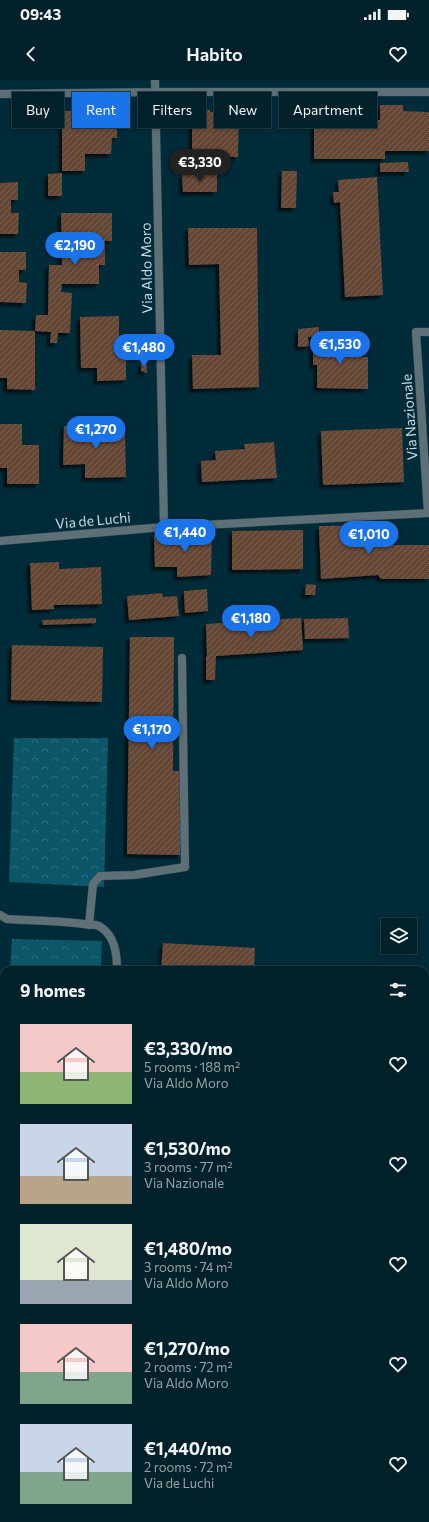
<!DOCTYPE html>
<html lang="en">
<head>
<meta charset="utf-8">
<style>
	:root { --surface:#00202a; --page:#0a2832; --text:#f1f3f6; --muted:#95a3a8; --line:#223e47; --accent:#1a73e8 }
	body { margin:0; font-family:Commissioner,sans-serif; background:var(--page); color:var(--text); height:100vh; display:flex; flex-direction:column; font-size:15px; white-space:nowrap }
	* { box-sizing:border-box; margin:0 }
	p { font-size:13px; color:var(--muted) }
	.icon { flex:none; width:22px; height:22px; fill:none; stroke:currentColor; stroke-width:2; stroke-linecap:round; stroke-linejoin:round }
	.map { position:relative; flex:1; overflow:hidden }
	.drawer { position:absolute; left:0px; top:886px; width:429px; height:556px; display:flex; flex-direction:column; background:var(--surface); border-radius:12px 12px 0 0; box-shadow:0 2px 6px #0003,0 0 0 1px var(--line) }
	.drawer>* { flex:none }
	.top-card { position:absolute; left:12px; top:12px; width:405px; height:36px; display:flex; gap:8px }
	.buttons { position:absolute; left:381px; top:838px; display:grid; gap:8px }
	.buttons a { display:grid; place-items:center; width:36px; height:36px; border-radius:0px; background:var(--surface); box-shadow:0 2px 6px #0003,0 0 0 1px var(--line); font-size:20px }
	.price { position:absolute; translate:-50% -34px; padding:0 9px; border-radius:14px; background:var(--accent); color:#fff; font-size:13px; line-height:26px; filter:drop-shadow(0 1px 2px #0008) }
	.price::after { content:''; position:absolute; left:50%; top:24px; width:12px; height:9px; margin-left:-6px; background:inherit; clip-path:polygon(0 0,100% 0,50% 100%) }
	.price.active { background:#222; color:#fff }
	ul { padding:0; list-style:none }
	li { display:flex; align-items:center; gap:12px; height:100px; padding:0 20px }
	li span { display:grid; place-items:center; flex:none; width:112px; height:80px; border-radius:0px; color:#555 }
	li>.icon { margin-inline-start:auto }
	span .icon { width:48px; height:48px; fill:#fffc; stroke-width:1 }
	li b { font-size:17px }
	h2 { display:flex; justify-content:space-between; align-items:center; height:48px; padding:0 20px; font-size:17px }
	.chip { padding:0 14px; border-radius:0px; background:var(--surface); box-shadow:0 2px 6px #0003,0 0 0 1px var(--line); font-size:14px; line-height:36px }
	.chip.active { background:var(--accent); color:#fff }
	.status { display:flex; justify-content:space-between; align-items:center; height:28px; padding:0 20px; background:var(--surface); direction:ltr }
	.status svg { height:11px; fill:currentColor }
	header { display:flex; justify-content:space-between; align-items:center; height:52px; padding:0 20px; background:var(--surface); font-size:18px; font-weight:600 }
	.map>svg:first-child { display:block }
</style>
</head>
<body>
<div class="status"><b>09:43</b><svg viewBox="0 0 49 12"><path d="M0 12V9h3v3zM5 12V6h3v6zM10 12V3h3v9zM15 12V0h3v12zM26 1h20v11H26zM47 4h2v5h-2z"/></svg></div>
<header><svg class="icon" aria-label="back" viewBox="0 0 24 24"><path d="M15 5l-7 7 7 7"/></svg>Habito<svg class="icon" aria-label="heart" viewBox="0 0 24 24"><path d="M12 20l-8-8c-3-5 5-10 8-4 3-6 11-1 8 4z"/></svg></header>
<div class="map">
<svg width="429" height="1442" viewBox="0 0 429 1442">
	<defs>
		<pattern id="park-crowns" width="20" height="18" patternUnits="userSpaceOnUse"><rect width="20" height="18" fill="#0c566a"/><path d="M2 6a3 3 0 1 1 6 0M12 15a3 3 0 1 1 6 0" fill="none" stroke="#2e6e7f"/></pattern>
		<pattern id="building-hatch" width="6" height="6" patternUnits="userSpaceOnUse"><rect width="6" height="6" fill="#654736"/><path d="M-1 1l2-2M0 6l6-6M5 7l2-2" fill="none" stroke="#7a6153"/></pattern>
		<filter id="shadow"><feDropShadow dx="-3.5" dy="3.5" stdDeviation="1" flood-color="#0009"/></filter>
	</defs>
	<rect width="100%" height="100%" fill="#002b38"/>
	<path fill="url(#park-crowns)" d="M 14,658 L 108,658 L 104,807 L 9,802 Z
		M 12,859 L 102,861 L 101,890 L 10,890 Z"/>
	<path fill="url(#building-hatch)" filter="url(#shadow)" d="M 380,25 L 403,25 L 403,31 L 429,32 L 429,71 L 385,71 L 385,79 L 314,79 L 314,40 L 380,40 Z
		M 81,26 L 117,26 L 117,58 L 112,58 L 111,74 L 85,74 L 85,91 L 62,91 L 62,31 L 81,31 Z
		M 192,30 L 210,30 L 210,32 L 239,31 L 238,77 L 213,77 L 213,74 L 192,74 Z
		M 408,82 L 409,92 L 380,92 L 380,83 Z
		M 282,91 L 297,91 L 296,128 L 281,128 Z
		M 62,93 L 62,116 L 48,116 L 48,94 Z
		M 182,95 L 217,95 L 217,112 L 183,112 Z
		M 377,97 L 383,215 L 345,217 L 340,122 L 334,123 L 333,112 L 339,112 L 338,100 Z
		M 18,102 L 18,120 L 11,120 L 11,133 L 19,133 L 18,154 L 0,154 L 0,103 Z
		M 61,133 L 112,133 L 112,161 L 105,161 L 105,185 L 99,185 L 99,204 L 62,204 L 61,212 L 72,213 L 70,253 L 58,253 L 57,263 L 50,263 L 51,252 L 35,251 L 36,235 L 48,235 L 49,185 L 62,185 Z
		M 188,148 L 257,148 L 259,307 L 193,309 L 192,275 L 221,275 L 219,184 L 189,185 Z
		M 0,172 L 26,172 L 26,190 L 19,190 L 19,202 L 27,203 L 26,223 L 0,222 Z
		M 119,236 L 119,261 L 126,260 L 126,300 L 97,301 L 97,288 L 81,288 L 80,237 Z
		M 319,247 L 319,256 L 308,257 L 309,266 L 298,267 L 298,249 Z
		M 0,250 L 35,251 L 35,310 L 7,309 L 7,298 L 0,298 Z
		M 313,260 L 362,261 L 362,277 L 368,277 L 368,309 L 317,308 L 317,285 L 313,285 Z
		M 141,283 L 147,285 L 147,293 L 141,291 Z
		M 118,343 L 118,353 L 125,352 L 126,397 L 85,398 L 85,384 L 63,385 L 64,346 Z
		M 0,344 L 22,344 L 22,365 L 39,365 L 39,404 L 7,404 L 7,388 L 0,388 Z
		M 402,348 L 404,402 L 323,405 L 321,351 Z
		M 274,362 L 277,398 L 202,402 L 201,381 L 216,380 L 215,371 L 245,369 L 244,364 Z
		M 382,445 L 383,465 L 429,465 L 429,499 L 381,499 L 378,495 L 321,499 L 319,446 Z
		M 303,450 L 303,489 L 232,490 L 232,451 Z
		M 212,451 L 211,495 L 177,497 L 177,487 L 155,487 L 154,455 Z
		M 59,482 L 59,489 L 101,487 L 102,524 L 54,525 L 54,529 L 32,530 L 30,483 Z
		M 306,504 L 316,505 L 315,515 L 305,515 Z
		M 207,509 L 208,531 L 185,533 L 184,511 Z
		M 162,513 L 163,517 L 177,516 L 179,536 L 129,540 L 127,516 Z
		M 96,538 L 96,543 L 43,545 L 42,540 Z
		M 301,538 L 303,570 L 216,576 L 215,600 L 206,600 L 206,577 L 207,576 L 206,544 Z
		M 348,538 L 349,558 L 305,559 L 304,539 Z
		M 130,557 L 174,557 L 173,691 L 181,691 L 180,775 L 127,774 Z
		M 12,565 L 103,567 L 102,622 L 11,620 Z
		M 163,863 L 255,868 L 254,890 L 161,890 Z
		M 425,1345 L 426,1345 L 427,1370 L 425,1370 Z
		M 0,1430 L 4,1430 L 4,1438 L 11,1438 L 11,1442 L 0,1442 Z
		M 98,1438 L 110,1438 L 111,1442 L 98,1442 Z"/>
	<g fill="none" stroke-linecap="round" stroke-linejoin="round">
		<g stroke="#204753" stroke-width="9">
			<path id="service" d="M 173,1438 L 173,1442"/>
		</g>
		<g stroke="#204753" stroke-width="9">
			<path id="minor" d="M 155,0 L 164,447
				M 0,14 L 155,12 L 429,12
				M 428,433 L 416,252 L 429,252
				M 0,461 L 164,447 L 429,433
				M 0,835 L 7,839 C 32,841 58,840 84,844 C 88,845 95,844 99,846 C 115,855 117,874 117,890
				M 89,845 L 93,804 L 100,796 L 134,795 L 185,787 L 182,578"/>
		</g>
		<g stroke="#204753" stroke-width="9">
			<path id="tertiary" d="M 425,1301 L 429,1301
				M 0,1331 L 4,1331"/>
		</g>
		<use href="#service" stroke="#5f6f76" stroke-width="8"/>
		<use href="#minor" stroke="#5f6f76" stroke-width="8"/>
		<use href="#tertiary" stroke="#5f6f76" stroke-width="8"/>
	</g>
	<g text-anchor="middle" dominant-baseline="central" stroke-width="4" stroke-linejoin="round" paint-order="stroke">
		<g font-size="14" fill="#c5dae2" stroke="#002b38">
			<text transform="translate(146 188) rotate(-91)">Via Aldo Moro</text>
			<text transform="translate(409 337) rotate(-94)">Via Nazionale</text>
			<text transform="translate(93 440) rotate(-5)">Via de Luchi</text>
		</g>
	</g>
</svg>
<div class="buttons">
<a><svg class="icon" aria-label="layers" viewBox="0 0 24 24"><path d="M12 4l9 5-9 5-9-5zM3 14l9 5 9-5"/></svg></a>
</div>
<b class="price active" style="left:200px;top:103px">€3,330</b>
<b class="price" style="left:75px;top:186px">€2,190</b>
<b class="price" style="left:340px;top:285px">€1,530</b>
<b class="price" style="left:144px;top:288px">€1,480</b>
<b class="price" style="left:96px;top:370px">€1,270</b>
<b class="price" style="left:185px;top:473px">€1,440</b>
<b class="price" style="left:369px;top:475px">€1,010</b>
<b class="price" style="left:251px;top:559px">€1,180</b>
<b class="price" style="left:152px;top:670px">€1,170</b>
<div class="top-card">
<a class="chip">Buy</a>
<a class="chip active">Rent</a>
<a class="chip">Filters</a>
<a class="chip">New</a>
<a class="chip">Apartment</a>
</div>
<section class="drawer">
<h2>9 homes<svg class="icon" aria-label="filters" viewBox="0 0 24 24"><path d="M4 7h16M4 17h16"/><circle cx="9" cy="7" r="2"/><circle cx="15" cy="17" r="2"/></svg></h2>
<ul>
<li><span style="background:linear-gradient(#f6c9c9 60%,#8fb573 0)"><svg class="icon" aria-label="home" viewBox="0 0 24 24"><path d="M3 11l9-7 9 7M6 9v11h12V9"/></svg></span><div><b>€3,330/mo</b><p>5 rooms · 188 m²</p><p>Via Aldo Moro</p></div><svg class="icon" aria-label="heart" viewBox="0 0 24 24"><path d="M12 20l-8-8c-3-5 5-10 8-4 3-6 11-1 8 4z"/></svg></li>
<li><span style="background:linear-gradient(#c9d6e8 65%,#b9a48a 0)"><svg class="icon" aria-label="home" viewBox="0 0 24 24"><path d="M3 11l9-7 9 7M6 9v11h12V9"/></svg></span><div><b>€1,530/mo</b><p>3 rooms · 77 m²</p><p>Via Nazionale</p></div><svg class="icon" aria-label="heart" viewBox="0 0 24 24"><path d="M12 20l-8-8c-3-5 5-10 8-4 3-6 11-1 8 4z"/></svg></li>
<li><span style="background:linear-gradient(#dfe7d0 70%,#9aa5b1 0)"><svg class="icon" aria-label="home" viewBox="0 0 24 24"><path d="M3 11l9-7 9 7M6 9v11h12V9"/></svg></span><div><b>€1,480/mo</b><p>3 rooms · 74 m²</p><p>Via Aldo Moro</p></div><svg class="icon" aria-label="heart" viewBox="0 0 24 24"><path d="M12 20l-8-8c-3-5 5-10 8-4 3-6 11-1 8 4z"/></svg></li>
<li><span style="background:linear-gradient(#f6c9c9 60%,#7fa58c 0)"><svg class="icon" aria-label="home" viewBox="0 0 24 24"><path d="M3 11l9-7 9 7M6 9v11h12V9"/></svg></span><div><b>€1,270/mo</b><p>2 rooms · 72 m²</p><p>Via Aldo Moro</p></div><svg class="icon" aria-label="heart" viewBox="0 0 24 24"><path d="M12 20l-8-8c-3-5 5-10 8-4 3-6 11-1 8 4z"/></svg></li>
<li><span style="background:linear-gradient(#c9d6e8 60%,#7fa58c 0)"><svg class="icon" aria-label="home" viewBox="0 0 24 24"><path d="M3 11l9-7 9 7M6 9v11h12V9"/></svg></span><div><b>€1,440/mo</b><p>2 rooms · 72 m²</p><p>Via de Luchi</p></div><svg class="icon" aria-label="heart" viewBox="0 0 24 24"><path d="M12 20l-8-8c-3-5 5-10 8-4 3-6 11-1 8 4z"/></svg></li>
</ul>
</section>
</div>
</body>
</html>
